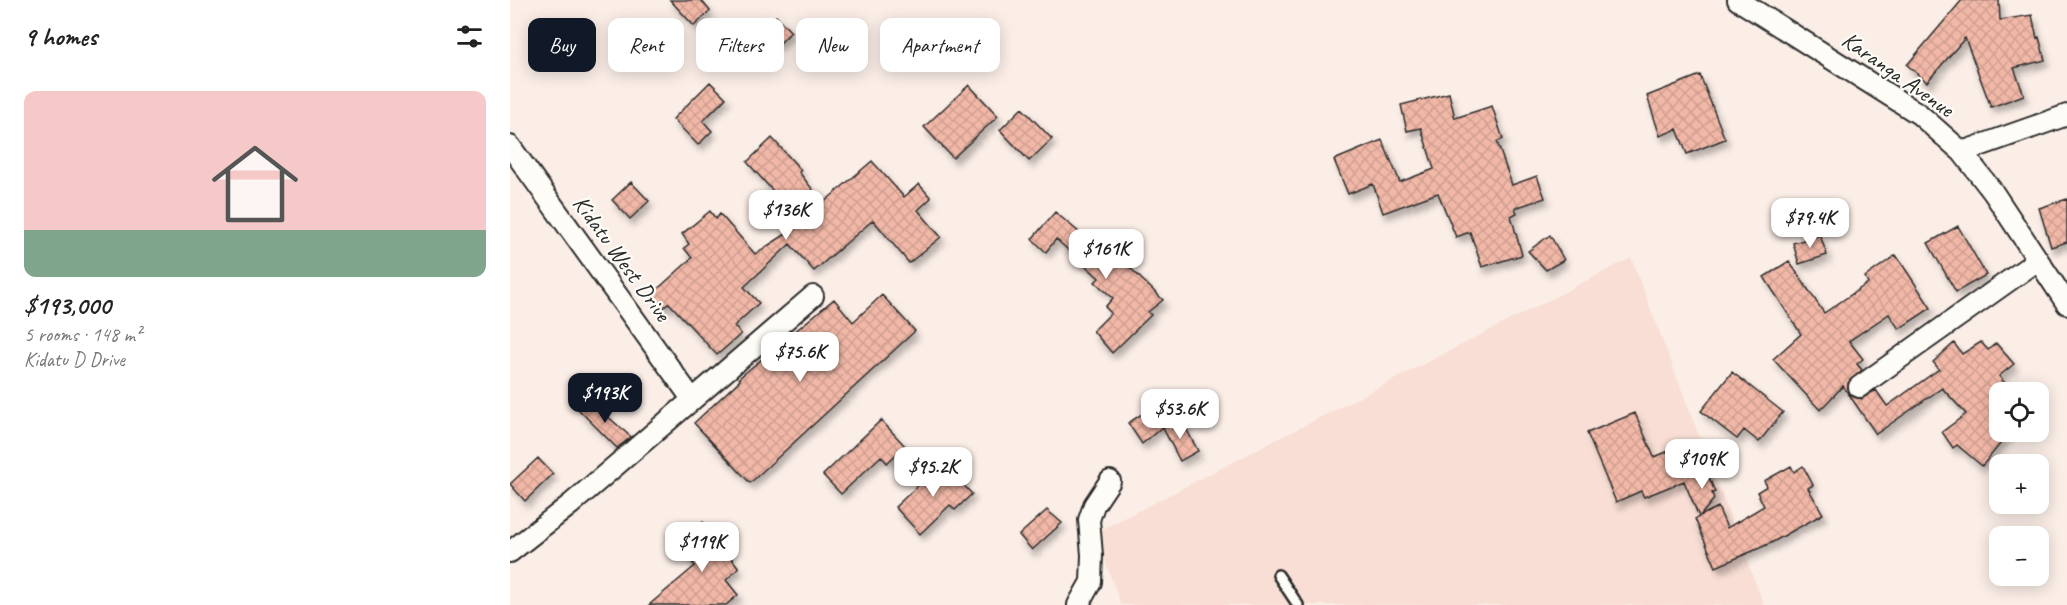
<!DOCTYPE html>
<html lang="en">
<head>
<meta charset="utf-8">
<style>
	:root { --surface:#fff; --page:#f2f2f2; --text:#222; --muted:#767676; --line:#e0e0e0; --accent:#111827 }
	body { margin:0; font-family:Caveat,sans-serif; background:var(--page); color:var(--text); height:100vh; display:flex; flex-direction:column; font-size:22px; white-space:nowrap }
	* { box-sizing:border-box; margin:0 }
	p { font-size:20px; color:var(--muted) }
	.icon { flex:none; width:33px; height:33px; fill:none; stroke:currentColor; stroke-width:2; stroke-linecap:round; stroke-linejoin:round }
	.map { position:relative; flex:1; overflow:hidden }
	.side { display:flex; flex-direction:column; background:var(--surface); width:510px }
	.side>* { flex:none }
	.hud { position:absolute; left:18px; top:18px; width:570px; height:54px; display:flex; gap:12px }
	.tools { position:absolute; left:1479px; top:382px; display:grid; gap:12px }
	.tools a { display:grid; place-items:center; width:60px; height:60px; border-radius:12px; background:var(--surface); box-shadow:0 3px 15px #0003; font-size:30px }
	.price { position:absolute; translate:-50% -51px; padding:0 14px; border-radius:12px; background:#fff; color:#222; font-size:20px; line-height:39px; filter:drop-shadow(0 2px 3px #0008) }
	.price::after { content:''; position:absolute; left:50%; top:36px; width:18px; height:14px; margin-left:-9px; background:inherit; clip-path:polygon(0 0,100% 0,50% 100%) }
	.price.on { background:var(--accent); color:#fff }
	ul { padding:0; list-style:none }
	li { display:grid; align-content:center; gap:12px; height:318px; padding:0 24px }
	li+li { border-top:2px solid var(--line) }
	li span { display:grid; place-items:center; height:186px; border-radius:12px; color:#555 }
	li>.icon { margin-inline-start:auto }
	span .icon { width:108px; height:108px; fill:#fffc; stroke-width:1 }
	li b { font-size:26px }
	h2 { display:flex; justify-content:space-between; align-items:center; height:72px; padding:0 24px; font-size:26px }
	.pill { padding:0 21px; border-radius:12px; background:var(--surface); box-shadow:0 3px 15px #0003; font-size:21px; line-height:54px }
	.pill.on { background:var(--accent); color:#fff }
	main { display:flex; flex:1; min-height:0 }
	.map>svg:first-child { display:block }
</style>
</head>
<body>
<main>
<section class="side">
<h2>9 homes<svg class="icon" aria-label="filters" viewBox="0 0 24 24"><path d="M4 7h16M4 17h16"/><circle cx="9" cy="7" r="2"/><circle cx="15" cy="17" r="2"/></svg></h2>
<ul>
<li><span style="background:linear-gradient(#f6c9c9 75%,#7fa58c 0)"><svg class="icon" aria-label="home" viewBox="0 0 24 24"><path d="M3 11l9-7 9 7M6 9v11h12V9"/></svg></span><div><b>$193,000</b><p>5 rooms · 148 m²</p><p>Kidatu D Drive</p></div></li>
</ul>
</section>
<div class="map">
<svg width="1557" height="605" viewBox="0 0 1557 605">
	<defs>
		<pattern id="building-cross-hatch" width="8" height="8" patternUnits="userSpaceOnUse" patternTransform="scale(1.5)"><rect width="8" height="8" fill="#f1b8a7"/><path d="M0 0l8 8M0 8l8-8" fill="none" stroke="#cf9e90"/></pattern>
		<filter id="shadow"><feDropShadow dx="3.5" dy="6" stdDeviation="3" flood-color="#0004"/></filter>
	</defs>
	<rect width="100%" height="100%" fill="#fbeee7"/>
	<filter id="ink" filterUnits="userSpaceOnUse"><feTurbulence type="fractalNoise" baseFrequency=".0167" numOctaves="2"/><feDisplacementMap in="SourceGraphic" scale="12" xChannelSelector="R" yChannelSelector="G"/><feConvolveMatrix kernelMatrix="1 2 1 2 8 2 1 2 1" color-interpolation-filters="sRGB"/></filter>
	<g filter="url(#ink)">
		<path fill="#f8ded4" d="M 1121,258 L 1254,605 L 611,605 L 585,533 Z"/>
		<path fill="url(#building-cross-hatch)" stroke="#2b2b2b" stroke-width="1.5" filter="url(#shadow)" d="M 160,0 L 191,0 L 200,11 L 184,26 Z
			M 1452,0 L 1489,0 L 1490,20 L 1522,15 L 1527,38 L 1529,37 L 1535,60 L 1504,68 L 1514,95 L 1481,107 L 1455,38 L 1417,82 L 1397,65 Z
			M 266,16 L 281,32 L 268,45 L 253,28 Z
			M 1190,75 L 1215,139 L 1177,154 L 1167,129 L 1150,136 L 1137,96 Z
			M 200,82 L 216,98 L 193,121 L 202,131 L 188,145 L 163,119 Z
			M 459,85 L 488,116 L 443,158 L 414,127 Z
			M 939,93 L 945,118 L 982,106 L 993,139 L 987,142 L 1002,185 L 1027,176 L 1035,198 L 1005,208 L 1007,213 L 1001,216 L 1012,255 L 972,267 L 960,232 L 946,237 L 928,193 L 873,213 L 863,184 L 838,194 L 824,160 L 872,140 L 890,182 L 924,169 L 911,128 L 897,131 L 891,105 Z
			M 512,108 L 542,139 L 519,161 L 490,130 Z
			M 262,138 L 291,170 L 289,172 L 313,203 L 362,161 L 394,197 L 409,184 L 421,198 L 408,210 L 431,237 L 399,263 L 363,220 L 304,271 L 280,244 L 234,287 L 249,303 L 224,326 L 231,334 L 207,355 L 159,303 L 153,308 L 141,295 L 182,258 L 174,248 L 179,244 L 172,234 L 200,211 L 206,219 L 210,214 L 245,254 L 287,227 L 267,203 L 271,200 L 237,162 Z
			M 121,182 L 139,201 L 120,219 L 102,200 Z
			M 1557,199 L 1557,242 L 1541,247 L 1529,208 Z
			M 545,212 L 582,243 L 590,234 L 615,256 L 612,260 L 653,300 L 638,312 L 641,315 L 602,353 L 583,331 L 601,313 L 595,307 L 603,298 L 585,282 L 589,278 L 546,239 L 536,252 L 522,239 Z
			M 1448,226 L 1476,275 L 1446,292 L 1418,243 Z
			M 1040,235 L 1054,260 L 1036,270 L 1018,251 Z
			M 1310,235 L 1317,255 L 1289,264 L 1283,243 Z
			M 1386,255 L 1421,308 L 1389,329 L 1379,314 L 1339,341 L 1353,359 L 1347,364 L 1352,370 L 1338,383 L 1339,393 L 1351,399 L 1366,390 L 1377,406 L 1429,369 L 1423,362 L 1444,343 L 1452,354 L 1471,342 L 1478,350 L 1486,343 L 1504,364 L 1489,376 L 1503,393 L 1490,393 L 1490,432 L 1500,432 L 1472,466 L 1447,445 L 1443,448 L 1432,432 L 1456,414 L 1432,388 L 1366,434 L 1333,386 L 1310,410 L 1263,359 L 1291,334 L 1254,277 L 1279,261 L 1314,313 L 1358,283 L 1355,277 Z
			M 372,295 L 405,331 L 240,483 L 184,423 L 230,380 L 229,378 L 324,299 L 343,322 Z
			M 1222,372 L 1273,412 L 1249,442 L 1234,430 L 1227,439 L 1191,411 Z
			M 79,400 L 121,437 L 107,448 L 69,410 Z
			M 646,405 L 658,422 L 632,444 L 618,423 Z
			M 1125,413 L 1144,457 L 1184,441 L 1205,492 L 1202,493 L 1204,499 L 1190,516 L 1208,507 L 1217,528 L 1254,506 L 1247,492 L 1257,486 L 1254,481 L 1281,466 L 1284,472 L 1293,466 L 1303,485 L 1298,488 L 1313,514 L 1261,543 L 1206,567 L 1185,519 L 1189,517 L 1174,481 L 1134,497 L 1131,491 L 1106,502 L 1077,433 Z
			M 671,419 L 688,451 L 670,461 L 653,428 Z
			M 371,420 L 395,446 L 377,463 L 371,456 L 331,494 L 313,475 Z
			M 28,458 L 43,474 L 15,501 L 0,484 Z
			M 432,463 L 462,494 L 445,510 L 440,505 L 410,534 L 385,507 Z
			M 537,510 L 552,523 L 522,550 L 509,535 Z
			M 193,522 L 229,568 L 216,580 L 228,595 L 216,605 L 139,605 L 185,566 L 167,544 Z"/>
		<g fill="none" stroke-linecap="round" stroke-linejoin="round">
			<g stroke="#2b2b2b" stroke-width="14">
				<path id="lane" d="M 768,575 L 788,605"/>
			</g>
			<g stroke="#2b2b2b" stroke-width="24">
				<path id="street" d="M 1228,0 L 1409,114 L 1452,152 L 1483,192 L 1557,304
					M 0,146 L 182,399
					M 1452,152 L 1557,115
					M 1349,387 L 1528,260
					M 0,552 L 61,504 L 303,296
					M 568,605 L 581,582 L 582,555 L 579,520 L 584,505 L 600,481"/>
			</g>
			<use href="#lane" stroke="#fdfcf7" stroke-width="9"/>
			<use href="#street" stroke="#fdfcf7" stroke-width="20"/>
		</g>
	</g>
	<g text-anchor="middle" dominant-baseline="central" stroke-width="4.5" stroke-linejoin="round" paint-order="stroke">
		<g font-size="24" fill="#2b2b2b" stroke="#fdfcf7">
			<text transform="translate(1388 74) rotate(35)">Karanga Avenue</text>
			<text transform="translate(112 258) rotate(54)">Kidatu West Drive</text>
		</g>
	</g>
</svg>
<div class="tools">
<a><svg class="icon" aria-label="locate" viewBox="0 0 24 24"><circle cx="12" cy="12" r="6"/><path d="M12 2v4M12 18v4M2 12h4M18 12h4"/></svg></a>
<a>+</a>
<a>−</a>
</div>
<b class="price" style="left:276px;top:241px">$136K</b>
<b class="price" style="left:1300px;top:249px">$79.4K</b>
<b class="price" style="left:596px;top:280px">$161K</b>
<b class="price" style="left:290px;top:383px">$75.6K</b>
<b class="price on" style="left:95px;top:424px">$193K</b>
<b class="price" style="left:670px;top:440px">$53.6K</b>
<b class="price" style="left:1192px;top:490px">$109K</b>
<b class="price" style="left:423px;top:498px">$95.2K</b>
<b class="price" style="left:192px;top:573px">$119K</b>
<div class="hud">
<a class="pill on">Buy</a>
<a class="pill">Rent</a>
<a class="pill">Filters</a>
<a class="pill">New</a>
<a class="pill">Apartment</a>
</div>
</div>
</main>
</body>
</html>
